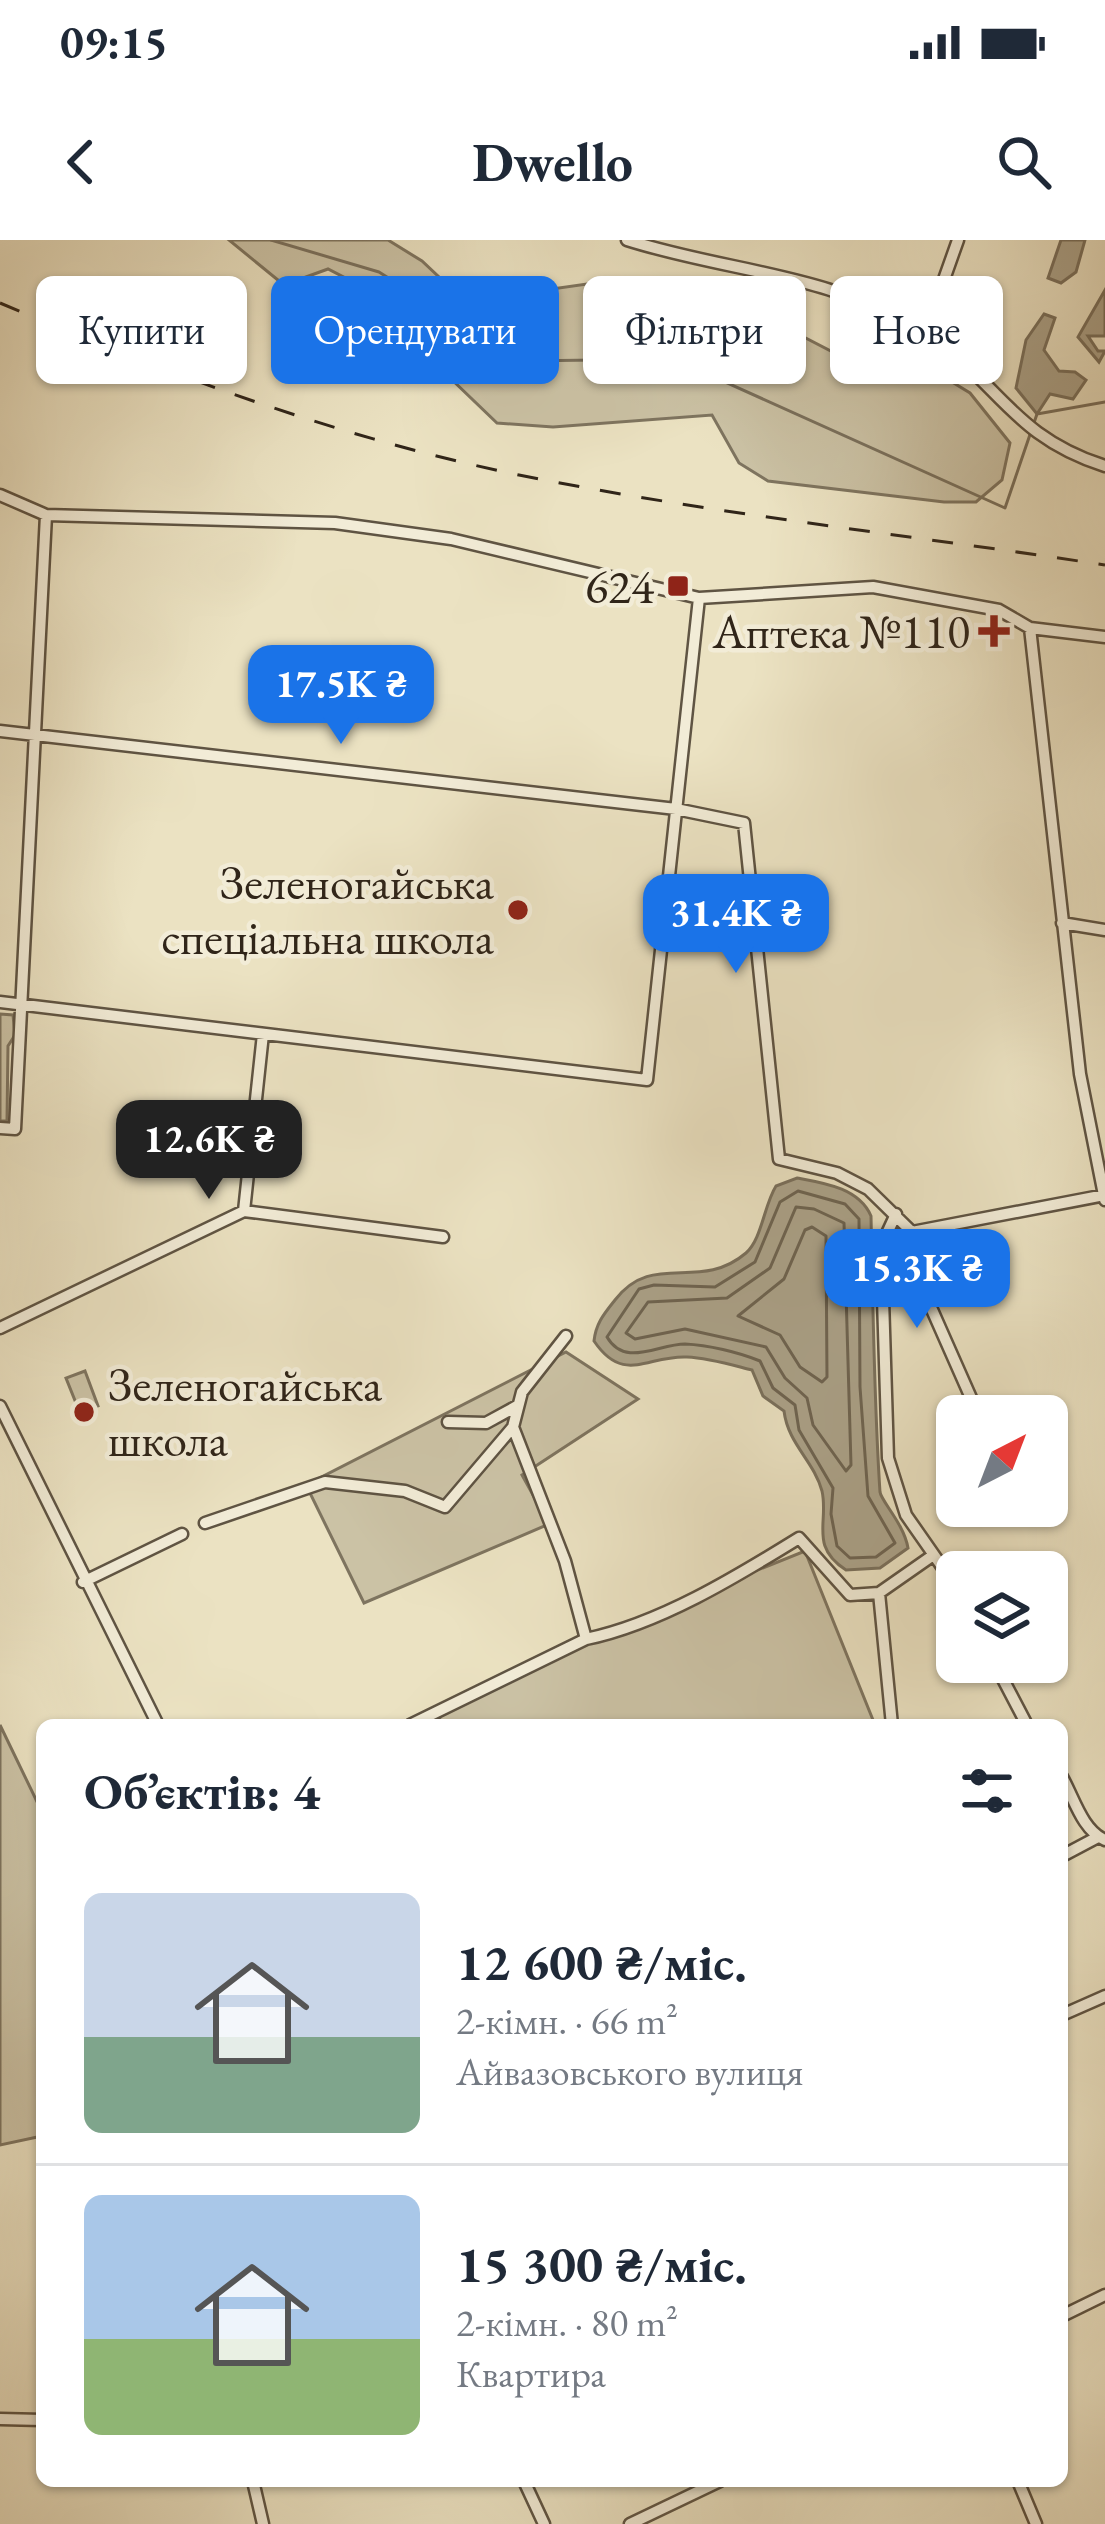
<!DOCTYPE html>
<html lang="uk">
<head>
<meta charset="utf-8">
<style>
	:root { --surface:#fff; --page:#f2f2f3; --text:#1f2937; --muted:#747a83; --line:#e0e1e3; --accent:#1a73e8 }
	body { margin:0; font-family:"EB Garamond",serif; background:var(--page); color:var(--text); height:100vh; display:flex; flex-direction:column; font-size:45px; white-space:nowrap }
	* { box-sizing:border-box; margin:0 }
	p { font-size:39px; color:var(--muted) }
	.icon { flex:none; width:66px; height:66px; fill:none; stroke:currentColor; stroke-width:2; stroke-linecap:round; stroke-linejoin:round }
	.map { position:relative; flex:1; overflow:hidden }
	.drawer { position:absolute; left:36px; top:1479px; width:1032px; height:768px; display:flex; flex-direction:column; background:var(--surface); border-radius:18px; box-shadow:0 3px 9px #0004 }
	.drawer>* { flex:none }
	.top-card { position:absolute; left:36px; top:36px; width:1035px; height:108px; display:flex; gap:24px }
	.needle { width:78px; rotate:42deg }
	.controls { position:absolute; left:936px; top:1155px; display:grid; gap:24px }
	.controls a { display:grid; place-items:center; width:132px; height:132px; border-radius:18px; background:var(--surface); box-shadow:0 3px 9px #0004; font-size:60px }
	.price { position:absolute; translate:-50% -102px; padding:0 27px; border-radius:24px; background:var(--accent); color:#fff; font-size:39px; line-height:78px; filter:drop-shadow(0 3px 6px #0008) }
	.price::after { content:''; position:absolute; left:50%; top:72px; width:36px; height:27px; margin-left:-18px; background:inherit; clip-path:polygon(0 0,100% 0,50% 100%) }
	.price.selected { background:#222; color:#fff }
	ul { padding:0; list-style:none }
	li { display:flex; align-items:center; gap:36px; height:300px; padding:0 48px }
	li+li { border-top:3px solid var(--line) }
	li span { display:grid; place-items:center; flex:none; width:336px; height:240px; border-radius:18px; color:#555 }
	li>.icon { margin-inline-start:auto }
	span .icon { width:144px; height:144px; fill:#fffc; stroke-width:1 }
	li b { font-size:51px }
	h2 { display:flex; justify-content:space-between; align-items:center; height:144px; padding:0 48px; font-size:51px }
	.chip { padding:0 42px; border-radius:18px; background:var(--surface); box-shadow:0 3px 9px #0004; font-size:42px; line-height:108px }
	.chip.selected { background:var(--accent); color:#fff }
	.status { display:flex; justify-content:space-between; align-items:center; height:84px; padding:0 60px; background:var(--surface); direction:ltr }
	.status svg { height:33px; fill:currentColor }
	header { display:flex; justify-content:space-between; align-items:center; height:156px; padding:0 48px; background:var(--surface); font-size:54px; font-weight:700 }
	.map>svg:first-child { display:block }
</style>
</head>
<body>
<div class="status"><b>09:15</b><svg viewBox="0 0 49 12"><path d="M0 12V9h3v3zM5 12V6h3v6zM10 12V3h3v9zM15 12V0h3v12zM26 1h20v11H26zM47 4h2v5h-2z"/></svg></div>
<header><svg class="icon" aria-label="back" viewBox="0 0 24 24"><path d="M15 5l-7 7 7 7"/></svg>Dwello<svg class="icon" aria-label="search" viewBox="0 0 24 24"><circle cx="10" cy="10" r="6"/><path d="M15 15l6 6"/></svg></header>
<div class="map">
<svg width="1105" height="2284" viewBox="0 0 1105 2284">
	<rect width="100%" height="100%" fill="#ebe2c2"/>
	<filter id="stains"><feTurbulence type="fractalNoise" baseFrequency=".00167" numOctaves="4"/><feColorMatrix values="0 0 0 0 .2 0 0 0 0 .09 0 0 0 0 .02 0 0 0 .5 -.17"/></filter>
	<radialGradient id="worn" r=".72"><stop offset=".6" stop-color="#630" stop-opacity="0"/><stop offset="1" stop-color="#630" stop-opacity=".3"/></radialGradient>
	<path fill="#cbc2a5" stroke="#7e745f" stroke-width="3" d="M 229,0 L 388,0 L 422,21 L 474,70 L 489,58 L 615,40 L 656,68 L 765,77 L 883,138 L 916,120 L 970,153 L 1010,203 L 1002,240 L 976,262 L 944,262 L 768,241 L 739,223 L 712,175 L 553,187 L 497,183 L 421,110 L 409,71 L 328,29 L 284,45 Z
		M 0,774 L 13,775 L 15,795 L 8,806 L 7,881 L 0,881 Z
		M 566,1112 L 638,1159 L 522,1235 L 549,1284 L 364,1363 L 306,1245 Z
		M 85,1131 L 98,1166 L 80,1173 L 66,1138 Z
		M 805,1311 L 875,1485 L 443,1485 L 436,1472 L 586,1399 Z
		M 0,1485 L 42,1572 L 42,1896 L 0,1905 Z"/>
	<path fill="#aba289" stroke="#7a705c" stroke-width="3" d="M 1061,0 L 1085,0 L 1076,32 L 1061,43 L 1048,38 Z
		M 1105,50 L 1105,96 L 1088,96 L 1098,111 L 1105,111 L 1099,122 L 1078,97 Z
		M 1044,74 L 1055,78 L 1044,110 L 1059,131 L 1075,132 L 1086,140 L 1073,159 L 1050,154 L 1037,174 L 1016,148 L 1026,100 Z
		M 797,938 C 824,943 859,948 871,976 C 873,1069 874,1161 880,1252 C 881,1261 904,1284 908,1308 L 880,1328 L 846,1330 C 809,1306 829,1282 822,1251 C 814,1221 788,1204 784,1171 L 763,1156 L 752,1130 C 732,1125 709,1118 687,1117 C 647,1115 624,1145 594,1101 C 596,1083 604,1074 615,1060 C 653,1010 699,1053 746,1013 C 762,999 764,965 776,946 Z"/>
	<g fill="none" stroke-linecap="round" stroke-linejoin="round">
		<path stroke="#6e6451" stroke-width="3" d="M 798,951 L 845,964 L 859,979 L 860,1147 L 868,1256 L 895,1303 L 876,1317 L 850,1318 L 837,1306 L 831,1274 L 833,1248 L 799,1190 L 795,1165 L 773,1148 L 760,1121 C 738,1112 708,1105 685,1104 C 658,1104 625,1128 607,1097 L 639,1049 L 654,1045 L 715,1047 L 755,1022 L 780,962 Z
			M 796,967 L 814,969 L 844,983 L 851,1225 L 846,1231 L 813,1185 L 807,1158 L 785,1138 L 766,1107 L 685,1089 L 635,1099 L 626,1093 L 648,1062 L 727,1058 L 770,1028 Z
			M 812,987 L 826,996 L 827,1137 L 822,1142 L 800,1127 L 780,1095 L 738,1076 L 784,1039 L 805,990 Z"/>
		<path stroke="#7a705c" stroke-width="3" d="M 271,0 L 379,32 L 520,121 L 674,119 L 1005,268 L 1037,174 L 1105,162"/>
		<g stroke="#5f5443" stroke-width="15">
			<path id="street" d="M 627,0 C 731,33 827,32 923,92 C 997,138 1010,196 1105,226
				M 925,93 L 958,0
				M 0,255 L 46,275 L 335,283 L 451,299 L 699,358 L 873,347 L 999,370 L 1030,388 L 1105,397
				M 1030,388 L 1080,834 L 1105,960
				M 0,491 L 676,569 L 744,583 L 779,919 L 837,933 L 868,949 L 912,992 L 918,1038 L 979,1176
				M 1062,683 L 1105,690
				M 0,762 L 647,840 L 699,358
				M 0,888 L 15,889 L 46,275
				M 244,971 L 263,794
				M 896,974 L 883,1002 L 882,1027 L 888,1218 L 906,1275 L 957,1348
				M 912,992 L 1105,955
				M 0,1088 L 244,971 L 443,997
				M 0,1166 L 158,1485
				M 448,1182 L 486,1183 L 517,1166
				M 205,1283 L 325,1242 L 405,1251 L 445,1267 L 513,1187 L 522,1152 L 566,1096
				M 83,1342 L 182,1294
				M 879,1353 L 892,1485
				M 586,1399 C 659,1384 736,1337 799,1298 L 850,1355 L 879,1353 L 932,1316
				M 994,1422 L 1027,1485
				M 410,1485 L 586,1399 L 565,1321 L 513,1187
				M 1062,1537 C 1074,1558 1082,1590 1105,1600
				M 1062,1616 L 1096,1598
				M 1062,1775 L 1105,1756
				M 1062,2076 L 1105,2055
				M 0,2179 L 42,2180
				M 253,2241 L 263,2284
				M 524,2241 L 544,2284
				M 1018,2241 L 1036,2284
				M 630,2284 L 720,2241"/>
		</g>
		<use href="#street" stroke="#f2ecd7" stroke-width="10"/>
		<path stroke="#302519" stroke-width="3" stroke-dasharray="21 21" stroke-linecap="butt" d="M 0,63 C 168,134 340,198 519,235 C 712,274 910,295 1105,325"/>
	</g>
	<g fill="#8f2418" stroke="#f2ecd7" stroke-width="4.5">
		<rect x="666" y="334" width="24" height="24" rx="6"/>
		<path d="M988 373h12v12h12v12h-12v12h-12v-12h-12v-12h12z"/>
		<circle cx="518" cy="670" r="12"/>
		<circle cx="84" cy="1172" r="12"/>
	</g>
	<g text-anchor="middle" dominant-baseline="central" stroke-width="9" stroke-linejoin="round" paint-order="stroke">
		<g font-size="48" fill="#302519" stroke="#f2ecd7" text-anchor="end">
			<text x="654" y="346">624</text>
			<text x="970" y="391">Аптека №110</text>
			<text x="494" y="642">Зеленогайська<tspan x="494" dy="55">спеціальна школа</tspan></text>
			<text x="108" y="1144" text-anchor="start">Зеленогайська<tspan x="108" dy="55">школа</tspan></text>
		</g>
	</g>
	<rect width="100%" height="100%" filter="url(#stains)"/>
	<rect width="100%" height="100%" fill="url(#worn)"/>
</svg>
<div class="controls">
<a><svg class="needle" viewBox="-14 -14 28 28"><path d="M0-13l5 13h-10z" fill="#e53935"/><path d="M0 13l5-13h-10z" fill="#747a83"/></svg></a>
<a><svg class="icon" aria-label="layers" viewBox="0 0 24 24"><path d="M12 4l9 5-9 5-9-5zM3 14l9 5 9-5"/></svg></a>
</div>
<b class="price" style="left:341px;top:507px">17.5K ₴</b>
<b class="price" style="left:736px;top:736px">31.4K ₴</b>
<b class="price selected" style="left:209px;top:962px">12.6K ₴</b>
<b class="price" style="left:917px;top:1091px">15.3K ₴</b>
<div class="top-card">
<a class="chip">Купити</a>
<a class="chip selected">Орендувати</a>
<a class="chip">Фільтри</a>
<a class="chip">Нове</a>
</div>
<section class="drawer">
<h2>Об’єктів: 4<svg class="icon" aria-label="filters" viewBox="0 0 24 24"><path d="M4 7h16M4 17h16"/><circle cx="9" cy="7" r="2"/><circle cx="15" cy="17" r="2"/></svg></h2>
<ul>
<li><span style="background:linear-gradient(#c9d6e8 60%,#7fa58c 0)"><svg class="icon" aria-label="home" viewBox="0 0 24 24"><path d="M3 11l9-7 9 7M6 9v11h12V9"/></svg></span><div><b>12 600 ₴/міс.</b><p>2-кімн. · 66 m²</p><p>Айвазовського вулиця</p></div></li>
<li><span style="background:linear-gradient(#a9c7e8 60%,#8fb573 0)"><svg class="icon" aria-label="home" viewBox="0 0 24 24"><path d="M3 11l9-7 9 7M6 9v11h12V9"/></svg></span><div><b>15 300 ₴/міс.</b><p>2-кімн. · 80 m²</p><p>Квартира</p></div></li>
</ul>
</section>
</div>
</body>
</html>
